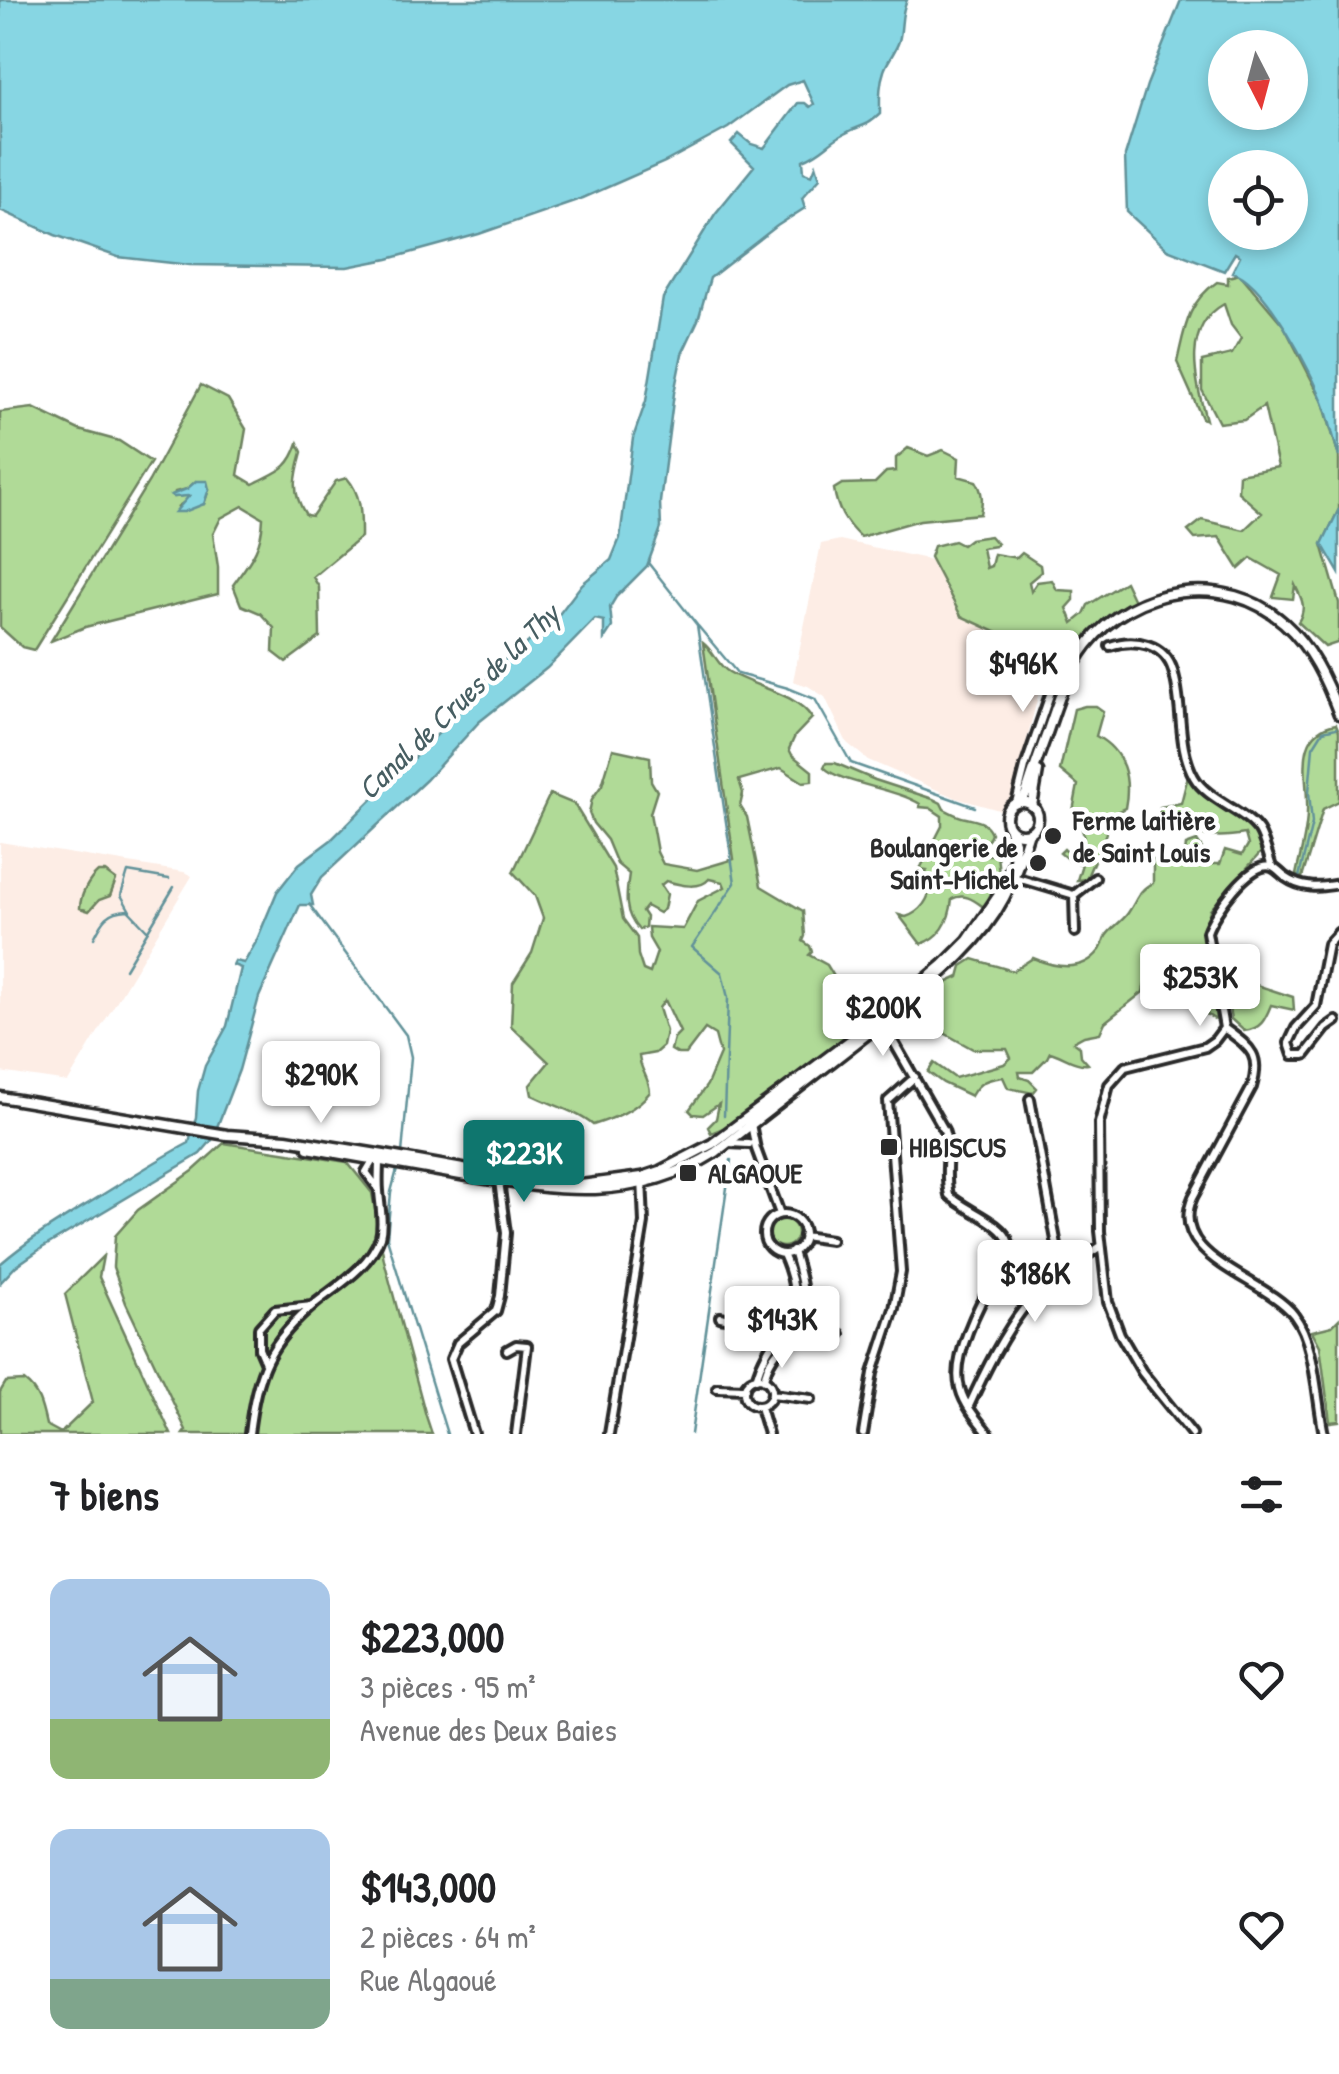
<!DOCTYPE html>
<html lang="fr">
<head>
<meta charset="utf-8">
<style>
	:root { --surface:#fff; --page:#f2f2f2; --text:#202124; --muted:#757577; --accent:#0f766e }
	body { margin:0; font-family:"Patrick Hand",sans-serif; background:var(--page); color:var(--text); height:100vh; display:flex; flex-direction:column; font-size:38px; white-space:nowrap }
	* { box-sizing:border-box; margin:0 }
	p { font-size:32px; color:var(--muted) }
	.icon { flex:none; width:55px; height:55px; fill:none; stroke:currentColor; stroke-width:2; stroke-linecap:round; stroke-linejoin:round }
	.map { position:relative; height:1434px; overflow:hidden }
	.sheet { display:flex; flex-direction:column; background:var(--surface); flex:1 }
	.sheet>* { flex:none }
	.needle { width:65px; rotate:174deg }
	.controls { position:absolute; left:1208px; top:30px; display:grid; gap:20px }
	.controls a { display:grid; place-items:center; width:100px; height:100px; border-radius:50%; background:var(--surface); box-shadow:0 5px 15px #0003; font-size:50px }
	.price { position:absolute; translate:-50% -85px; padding:0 22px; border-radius:10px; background:#fff; color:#222; font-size:32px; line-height:65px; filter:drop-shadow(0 2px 5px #0008) }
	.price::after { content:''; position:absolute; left:50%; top:60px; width:30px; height:22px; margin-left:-15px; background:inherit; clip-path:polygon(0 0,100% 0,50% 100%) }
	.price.on { background:var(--accent); color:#fff }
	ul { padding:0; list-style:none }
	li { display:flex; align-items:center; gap:30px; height:250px; padding:0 50px }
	li span { display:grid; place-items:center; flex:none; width:280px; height:200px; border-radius:20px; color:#555 }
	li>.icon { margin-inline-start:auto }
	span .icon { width:120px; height:120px; fill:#fffc; stroke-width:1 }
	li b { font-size:42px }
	h2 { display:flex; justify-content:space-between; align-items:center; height:120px; padding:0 50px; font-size:42px }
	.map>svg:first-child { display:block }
</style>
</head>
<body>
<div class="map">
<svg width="1339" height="1434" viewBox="0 0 1339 1434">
	<rect width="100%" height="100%" fill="#fff"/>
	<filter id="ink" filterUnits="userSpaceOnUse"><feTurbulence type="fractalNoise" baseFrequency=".01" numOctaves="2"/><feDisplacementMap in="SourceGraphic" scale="20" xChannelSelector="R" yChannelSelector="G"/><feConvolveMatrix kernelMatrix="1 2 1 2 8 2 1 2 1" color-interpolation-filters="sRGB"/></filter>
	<g filter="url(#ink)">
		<path fill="#fdede5" d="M 840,540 L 931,560 L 961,616 L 1048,656 L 1012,798 L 999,810 L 956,798 L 868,760 L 847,743 L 825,697 L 808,686 L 793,681 L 821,544 Z
			M 0,842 L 184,872 L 192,876 L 68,1082 L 0,1072 Z"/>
		<path fill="#b0da97" stroke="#6e8261" stroke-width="2.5" fill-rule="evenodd" d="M 1240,274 L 1284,326 L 1323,402 L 1339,457 L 1339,509 L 1322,544 L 1339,603 L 1339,640 L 1337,643 L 1325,647 L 1298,622 C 1307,608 1302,599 1295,585 L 1293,599 L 1273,597 L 1281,575 L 1251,558 L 1239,569 L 1219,537 L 1195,539 L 1188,531 L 1202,520 L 1244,530 L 1262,513 L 1238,492 L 1239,474 L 1278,467 L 1264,406 L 1244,420 L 1219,423 L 1202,390 L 1202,361 L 1232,354 L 1241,338 L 1231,325 L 1224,304 C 1181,328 1196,381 1206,420 L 1202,418 L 1177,362 C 1185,328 1187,303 1217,282 L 1228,284 L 1228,277 Z
			M 201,385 L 228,399 L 246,429 L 238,475 L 253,484 C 277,471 289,471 298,443 L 302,452 C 295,477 291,492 306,515 L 312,516 L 336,481 L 347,478 C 362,495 361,515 361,537 L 313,577 L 319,587 L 320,637 L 286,662 L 273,652 L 274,628 L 260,613 L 241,605 L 233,585 C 250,561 262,548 263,518 L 243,506 L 221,518 L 213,534 L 218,567 L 218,594 L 85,627 L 51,641 L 149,481 ZM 196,481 L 209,489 L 204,504 L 177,507 L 186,501 L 190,495 L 174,497 L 175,492 L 187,489 Z
			M 33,408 L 79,430 L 119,441 L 151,462 L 34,650 L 22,647 L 0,627 L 0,412 Z
			M 908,448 L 928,456 L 943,450 L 959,458 L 958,476 L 976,481 C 983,492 983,501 980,514 L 920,520 L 860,537 C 845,523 837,509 834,489 L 842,484 L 875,483 L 886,472 L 896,471 L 896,458 Z
			M 990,536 L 997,544 L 995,546 L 982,548 L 986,568 L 991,566 L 994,554 L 1017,558 L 1022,553 L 1040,565 L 1041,572 L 1029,582 L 1031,591 L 1037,582 L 1052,580 L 1057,590 L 1074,591 L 1074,600 L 1067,608 L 1073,623 L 1084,614 L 1088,605 L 1125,582 L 1134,601 L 1088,633 L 1072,660 L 1063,662 L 1048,656 L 961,616 L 930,557 L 934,546 L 954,541 L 962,545 L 970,539 Z
			M 703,643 C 714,651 717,665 729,672 C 755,688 795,692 812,718 L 795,736 L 789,749 L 792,755 L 812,771 L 812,781 L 803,782 L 781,768 L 739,780 L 743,793 L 740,806 L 747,817 L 761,886 L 803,911 L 805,936 L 803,941 L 810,946 L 812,952 L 809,955 L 827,965 L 850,1003 L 859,1010 L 866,1022 L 731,1125 L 711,1133 L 708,1127 L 716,1119 L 719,1104 L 703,1115 L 693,1114 L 689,1110 L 707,1085 L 720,1054 L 715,1035 L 705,1029 L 686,1054 L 678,1054 L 671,1050 L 674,1038 L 680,1032 L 665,1000 L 659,1008 L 666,1031 L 663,1046 L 655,1053 L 639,1056 C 640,1070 649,1077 650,1092 C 636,1110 615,1118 593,1125 C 576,1111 552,1105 532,1095 L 530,1085 L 549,1062 L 511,1026 L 513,983 L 532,953 L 543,918 L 535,896 L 513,872 L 550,794 L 574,804 L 613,868 L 623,919 L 637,938 L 638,955 L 643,970 L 650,973 L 657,952 L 649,938 L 648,927 L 683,929 L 698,901 L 725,887 L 723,882 L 709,879 C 700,890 680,885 666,881 L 661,885 L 667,894 L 664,909 L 659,913 L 646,906 L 642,911 L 646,917 L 645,927 L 639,930 C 623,913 626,895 629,874 L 617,864 L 607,840 L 593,823 L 589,813 L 592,799 L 602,785 L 613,749 L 650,757 L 651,781 L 657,791 L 650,813 L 657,852 L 663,864 L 697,870 L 734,859 Z
			M 1085,706 L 1096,706 L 1103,711 L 1096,736 C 1124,751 1131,778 1125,808 L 1108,816 L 1106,833 L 1086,879 L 1077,880 L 1082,864 L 1070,861 L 1060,853 L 1064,849 L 1070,855 L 1078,855 C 1088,839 1083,826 1073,811 L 1078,785 L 1060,770 L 1074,709 Z
			M 1336,724 L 1339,731 L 1339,801 L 1323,809 L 1302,878 L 1296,875 C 1300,855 1307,833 1307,812 C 1309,780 1292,732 1336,724 Z
			M 826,763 L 835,763 L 875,780 L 933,799 L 941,803 L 944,809 C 950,812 958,817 966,818 C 978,821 986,821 991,833 L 988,840 L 978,848 L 981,855 L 997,855 L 999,873 L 985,908 C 975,901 965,892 952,899 C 950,920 941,938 921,944 L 899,915 L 906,917 C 921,912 930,899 931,883 L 922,883 L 927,870 L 920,869 L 942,826 L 942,816 L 930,808 L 920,807 L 920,804 C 895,788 838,783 824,767 Z
			M 1188,776 C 1191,781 1194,785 1198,789 C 1218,809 1258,820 1261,852 L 1210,910 L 1202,938 L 1213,988 L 1216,1020 L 1203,1012 C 1198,997 1188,988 1184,973 L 1171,969 L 1166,972 L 1164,958 L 1158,953 C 1155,967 1145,978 1143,992 L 1105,1022 L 1100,1033 L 1084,1036 L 1073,1042 L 1080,1047 L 1081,1056 L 1088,1064 C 1076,1066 1062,1055 1050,1052 L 1047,1058 L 1033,1072 L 1019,1072 L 1020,1077 L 1029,1080 L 1037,1088 L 1033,1093 L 1008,1088 L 1003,1077 C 988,1079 979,1081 971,1096 L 943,1083 L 928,1072 L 934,1063 L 955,1078 L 1004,1064 L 1011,1058 L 1007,1049 L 973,1049 L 944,1033 L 915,1035 L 907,1026 L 922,1014 L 937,987 L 959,977 L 962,966 L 973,959 L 1013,971 L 1033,958 C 1054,967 1082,973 1099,951 C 1103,947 1103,941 1106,936 C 1112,927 1122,922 1128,913 C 1137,900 1138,890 1153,883 L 1153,860 L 1177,861 L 1185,856 L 1186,845 L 1197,841 L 1212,864 L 1220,864 L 1225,850 L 1242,855 L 1248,845 L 1245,834 C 1216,839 1206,836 1178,829 C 1168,826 1164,826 1156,819 L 1160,807 L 1181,803 Z
			M 98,872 L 105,872 L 116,880 L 110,896 L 99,900 L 89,911 L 80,908 C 80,895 89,880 98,872 Z
			M 1223,974 L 1293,997 L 1294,1010 L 1271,1005 C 1265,1020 1261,1029 1244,1031 L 1231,1019 Z
			M 224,1143 L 347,1162 L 372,1193 L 384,1260 L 426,1416 L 432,1434 L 183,1434 L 186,1430 L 126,1303 L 113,1267 L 115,1236 L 138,1210 L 193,1171 Z
			M769 1233a14 14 0 1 1 28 0a14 14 0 1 1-28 0Z
			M 103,1256 L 99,1277 L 171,1434 L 0,1434 L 0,1392 L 6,1382 L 24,1381 C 39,1392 42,1407 46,1425 L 61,1433 L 93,1402 L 65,1294 Z
			M 1339,1319 L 1339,1421 L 1330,1422 L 1320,1346 L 1312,1331 L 1332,1326 Z"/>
		<path fill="#87d6e3" stroke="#629299" stroke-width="2.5" fill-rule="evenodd" d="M 0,0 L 907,0 C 900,14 903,27 899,41 C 895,53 887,61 884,71 C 879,85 880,99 880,114 C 864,129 861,124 844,134 C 828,142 822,153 803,160 L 804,172 L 812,175 L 816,165 L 820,178 L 802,198 L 805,208 L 777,226 L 710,278 L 698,320 L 682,354 L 674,393 L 660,502 L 661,528 L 647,566 L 616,597 L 610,607 L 612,627 L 604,639 L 604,621 L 595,619 L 547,668 L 479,722 L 426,780 L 322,877 L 311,895 L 313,905 L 300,905 L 259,997 L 239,1070 L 212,1140 L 200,1154 L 42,1248 L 16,1266 L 0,1283 L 0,1264 C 28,1240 58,1222 89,1203 C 123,1182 155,1161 189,1143 L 196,1117 L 198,1091 L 205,1066 L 227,1026 L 241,968 L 233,965 L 235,961 L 244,963 L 256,942 L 277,892 L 299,864 L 331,840 L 450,722 L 500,663 L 522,648 L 557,617 L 582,584 L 611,560 L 620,538 L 633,438 L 646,401 L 663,298 L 715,214 L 754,166 L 731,143 L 739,134 L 751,144 L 764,148 L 798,103 L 805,103 L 810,107 L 814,104 L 803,80 L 787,85 L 728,128 L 665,162 L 583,198 L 479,234 L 388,259 L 347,267 L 190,265 L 118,257 L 55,235 L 0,210 Z
			M 1181,0 L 1339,0 L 1339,457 C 1334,440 1330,422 1324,405 C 1313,374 1264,279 1232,272 L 1240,256 L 1235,253 L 1224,271 L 1167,249 L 1127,212 L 1125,156 L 1147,85 ZM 1225,48 L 1290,48 L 1290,112 L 1225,112 ZM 1225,168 L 1290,168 L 1290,232 L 1225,232 Z
			M 196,481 L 207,481 L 209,489 L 204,504 L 184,512 L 175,512 L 189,496 L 174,497 L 171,495 L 187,489 Z
			M 1339,509 L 1339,573 L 1322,544 Z"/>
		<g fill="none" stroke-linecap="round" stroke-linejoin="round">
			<path stroke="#629299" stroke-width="2.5" d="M 649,564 L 697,625 L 735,883 L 692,947 L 722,973 L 728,998 L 724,1116
				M 698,626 L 738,674 L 788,688 L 815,699 L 851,763 L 975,807
				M 1299,877 L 1312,823 L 1309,792 L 1313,747 L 1323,731 L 1336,728
				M 309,904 L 406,1035 L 411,1057 L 402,1153
				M 130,911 L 121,895 L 128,872 L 169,879
				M 94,938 C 103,920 107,911 128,910 L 148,931
				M 125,969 L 174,887
				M 398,1166 L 391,1192 L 387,1238 L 447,1434
				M 691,1434 L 731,1160"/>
			<g stroke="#2b2b2b" stroke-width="14">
				<path id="minor" d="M 1110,646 C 1135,637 1165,644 1173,671 C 1184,705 1176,745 1194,777 C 1207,800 1246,811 1259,831 C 1265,841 1268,856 1272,867
					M 1016,803 L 1025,767 L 1057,674 L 1075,662
					M 1014,877 L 1074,895 L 1075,932
					M 1074,895 L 1095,878
					M 880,1018 L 944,1130 C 952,1151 943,1172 949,1195 C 964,1210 1003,1222 1009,1243 C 1012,1257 1001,1267 995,1278 C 979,1303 951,1359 960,1388 C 964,1405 978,1421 989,1434
					M 1336,1021 L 1326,1028 L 1305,1055 L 1293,1055 L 1289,1043 L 1296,1028 L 1316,1006 L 1328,944 L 1339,932
					M 1224,1028 C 1249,1047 1262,1053 1252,1087 L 1193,1197 C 1166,1258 1264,1277 1294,1315 C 1316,1344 1316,1399 1324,1434
					M 1030,1099 L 1062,1273
					M 751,1124 L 756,1149 L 780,1214
					M 729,1143 L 749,1144
					M 375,1157 L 366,1172 L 378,1188
					M764 1234a20 20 0 1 1 40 0a20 20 0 1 1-40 0Z
					M 803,1236 L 831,1240
					M 720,1317 L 764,1325 L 807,1340 L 840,1334
					M 507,1350 L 516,1345 L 527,1346 L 516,1434
					M 265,1363 L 259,1349 L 259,1328 L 275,1310 L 312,1306
					M744 1392a14 14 0 1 1 28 0a14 14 0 1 1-28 0Z
					M 756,1379 C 772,1321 814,1324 783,1254
					M 764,1380 C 767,1362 777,1351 789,1338 C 813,1311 802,1282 793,1251
					M 717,1388 L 745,1389
					M 772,1394 L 811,1399
					M 969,1406 C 985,1371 1003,1334 1027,1304 C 1046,1280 1076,1263 1101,1246
					M 760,1407 L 768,1434
					M 249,1434 C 256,1373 268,1342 317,1302 C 340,1284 370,1266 380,1237 C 384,1222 380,1207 379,1191 C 378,1181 379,1171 379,1160
					M 474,1434 L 451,1359 L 458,1343 L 496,1311 L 500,1296 L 506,1233 L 499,1181
					M 609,1434 L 644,1223 L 642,1178
					M 863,1434 L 873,1373 L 894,1309 L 901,1272 L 888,1101 L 915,1077
					M 1192,1434 L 1142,1372 L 1120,1334 L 1108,1302 L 1100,1231 L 1099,1123 L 1109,1085 L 1125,1067 L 1205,1047 L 1215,1040 L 1224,1028 L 1207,932 C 1213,914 1250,860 1272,867 C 1277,869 1281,874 1285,877 C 1302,889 1319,888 1339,884"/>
			</g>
			<g stroke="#2b2b2b" stroke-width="15">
				<path id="major" d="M 1021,802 L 1026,794 C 1032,774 1039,755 1046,736 C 1057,705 1066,672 1087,645 C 1133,586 1226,571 1284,623 C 1311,647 1326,680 1339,714
					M1006 818a16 16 0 1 1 32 0a16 16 0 1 1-32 0Z
					M 1032,806 L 1038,771
					M 889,1016 C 932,981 978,948 1004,898 C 1015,877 1022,854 1029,832
					M 0,1097 L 227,1135 L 286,1139 L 390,1156 L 542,1183 L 581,1185 L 642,1177 L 660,1171 L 712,1144 L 880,1018 L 943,965 L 968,940 L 1000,893 L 1014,861 L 1015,845 L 1009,827
					M 308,1148 C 359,1157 410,1166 461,1175 C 553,1190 632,1205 716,1152 L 879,1025"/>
			</g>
			<use href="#minor" stroke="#fff" stroke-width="6"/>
			<use href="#major" stroke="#fff" stroke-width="8"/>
		</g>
	</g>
	<g fill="#2b2b2b" stroke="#fff" stroke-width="4">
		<circle cx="1053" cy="836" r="10"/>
		<circle cx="1038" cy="863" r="10"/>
		<rect x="879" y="1137" width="20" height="20" rx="5"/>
		<rect x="678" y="1163" width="20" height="20" rx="5"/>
	</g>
	<g text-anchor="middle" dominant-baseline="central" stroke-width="9" stroke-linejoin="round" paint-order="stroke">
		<g font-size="28" font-weight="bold" fill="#2b2b2b" stroke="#fff" text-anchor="start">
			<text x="1073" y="820">Ferme laitière<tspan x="1073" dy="32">de Saint Louis</tspan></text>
			<text x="1018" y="847" text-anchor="end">Boulangerie de<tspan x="1018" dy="32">Saint-Michel</tspan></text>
			<text x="909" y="1147">HIBISCUS</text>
			<text x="708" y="1173">ALGAOUE</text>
		</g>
		<g font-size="30" font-style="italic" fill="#475e62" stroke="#fff">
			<text transform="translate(458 701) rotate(-44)">Canal de Crues de la Thy</text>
		</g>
	</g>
</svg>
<div class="controls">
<a><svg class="needle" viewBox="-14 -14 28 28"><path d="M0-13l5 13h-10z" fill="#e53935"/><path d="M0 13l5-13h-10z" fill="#757577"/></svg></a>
<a><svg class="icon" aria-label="locate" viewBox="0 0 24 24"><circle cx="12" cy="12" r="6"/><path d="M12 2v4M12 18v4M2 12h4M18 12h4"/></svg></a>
</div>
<b class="price" style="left:1023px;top:715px">$496K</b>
<b class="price" style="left:1200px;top:1029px">$253K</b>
<b class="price" style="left:883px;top:1059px">$200K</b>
<b class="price" style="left:321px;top:1126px">$290K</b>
<b class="price on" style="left:524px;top:1205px">$223K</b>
<b class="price" style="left:1035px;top:1325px">$186K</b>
<b class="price" style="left:782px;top:1371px">$143K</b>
</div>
<section class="sheet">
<h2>7 biens<svg class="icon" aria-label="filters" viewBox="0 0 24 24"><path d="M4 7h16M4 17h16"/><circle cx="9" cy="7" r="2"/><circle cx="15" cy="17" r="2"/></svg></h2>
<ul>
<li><span style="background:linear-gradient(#a9c7e8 70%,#8fb573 0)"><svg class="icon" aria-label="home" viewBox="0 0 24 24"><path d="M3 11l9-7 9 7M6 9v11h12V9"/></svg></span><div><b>$223,000</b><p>3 pièces · 95 m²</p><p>Avenue des Deux Baies</p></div><svg class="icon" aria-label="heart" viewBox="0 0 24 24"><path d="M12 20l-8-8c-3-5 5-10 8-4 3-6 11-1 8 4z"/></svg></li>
<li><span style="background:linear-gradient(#a9c7e8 75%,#7fa58c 0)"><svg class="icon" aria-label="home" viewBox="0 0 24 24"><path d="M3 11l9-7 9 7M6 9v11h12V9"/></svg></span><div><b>$143,000</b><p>2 pièces · 64 m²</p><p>Rue Algaoué</p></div><svg class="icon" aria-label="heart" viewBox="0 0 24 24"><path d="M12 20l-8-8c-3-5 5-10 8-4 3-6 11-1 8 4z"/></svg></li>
</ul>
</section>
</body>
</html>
